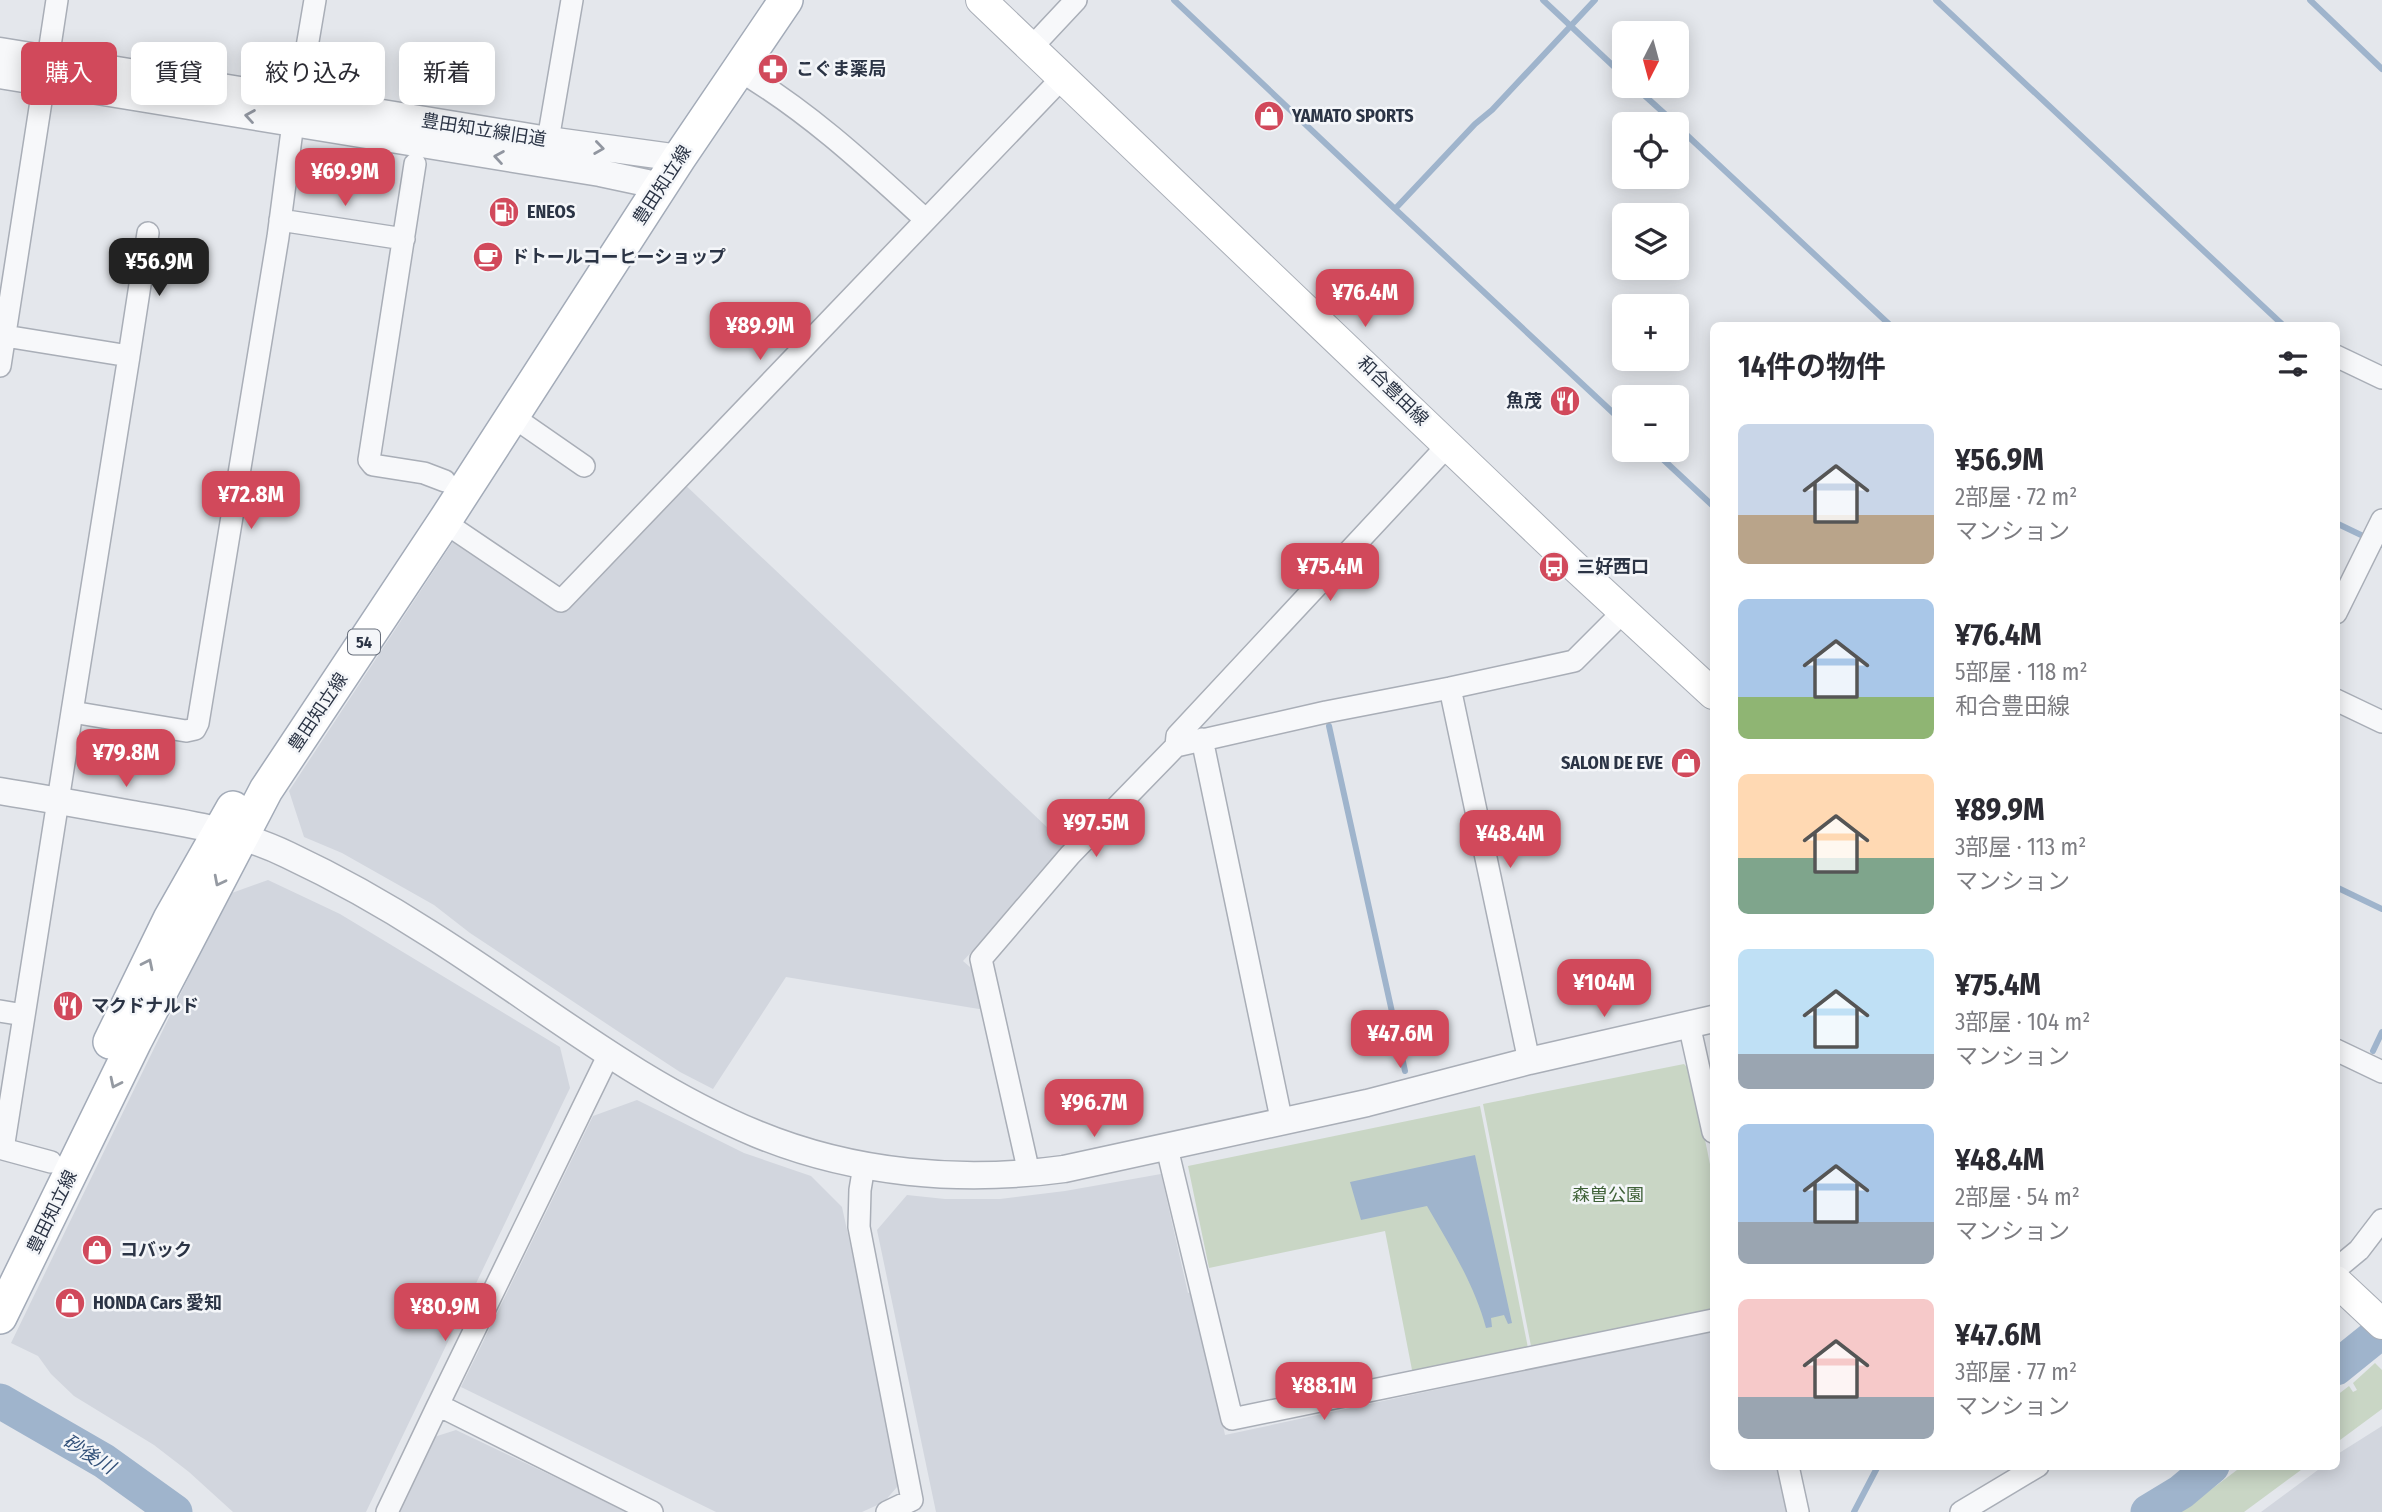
<!DOCTYPE html>
<html lang="ja">
<head>
<meta charset="utf-8">
<style>
	:root { --surface:#fff; --page:#f7f7f7; --text:#2b2b33; --muted:#7c7c81; --accent:#d1495b }
	body { margin:0; font-family:"Fira Sans Condensed","Noto Sans JP",sans-serif; background:var(--page); color:var(--text); height:100vh; display:flex; flex-direction:column; font-size:26px; white-space:nowrap }
	* { box-sizing:border-box; margin:0 }
	p { font-size:23px; color:var(--muted) }
	.icon { flex:none; width:38px; height:38px; fill:none; stroke:currentColor; stroke-width:2; stroke-linecap:round; stroke-linejoin:round }
	.map { position:relative; flex:1; overflow:hidden }
	.details { position:absolute; left:1710px; top:322px; width:630px; height:1148px; display:flex; flex-direction:column; background:var(--surface); border-radius:10px; box-shadow:0 4px 18px #0003 }
	.details>* { flex:none }
	.banner { position:absolute; left:21px; top:42px; width:665px; height:63px; display:flex; gap:14px }
	.needle { width:46px; rotate:186deg }
	.tools { position:absolute; left:1612px; top:21px; display:grid; gap:14px }
	.tools a { display:grid; place-items:center; width:77px; height:77px; border-radius:10px; background:var(--surface); box-shadow:0 4px 18px #0003; font-size:35px }
	.price { position:absolute; translate:-50% -60px; padding:0 16px; border-radius:14px; background:var(--accent); color:#fff; font-size:23px; line-height:46px; filter:drop-shadow(0 2px 4px #0008) }
	.price::after { content:''; position:absolute; left:50%; top:42px; width:21px; height:16px; margin-left:-10px; background:inherit; clip-path:polygon(0 0,100% 0,50% 100%) }
	.price.active { background:#222; color:#fff }
	ul { padding:0; list-style:none }
	li { display:flex; align-items:center; gap:21px; height:175px; padding:0 28px }
	li span { display:grid; place-items:center; flex:none; width:196px; height:140px; border-radius:10px; color:#555 }
	li>.icon { margin-inline-start:auto }
	span .icon { width:84px; height:84px; fill:#fffc; stroke-width:1 }
	li b { font-size:30px }
	h2 { display:flex; justify-content:space-between; align-items:center; height:84px; padding:0 28px; font-size:30px }
	.tag { padding:0 24px; border-radius:10px; background:var(--surface); box-shadow:0 4px 18px #0003; font-size:24px; line-height:63px }
	.tag.active { background:var(--accent); color:#fff }
	.map>svg:first-child { display:block }
</style>
</head>
<body>
<div class="map">
<svg width="2382" height="1512" viewBox="0 0 2382 1512">
	<rect width="100%" height="100%" fill="#e4e7ec"/>
	<path fill="#d2d6de" d="M 680,480 L 1069,848 L 963,961 L 978,974 L 985,1010 L 786,977 L 713,1089 L 680,1072 L 625,1036 L 470,933 L 434,905 L 342,853 L 304,837 L 289,791 L 458,534 L 560,606 Z
		M 268,880 L 340,914 L 560,1047 L 570,1088 L 366,1512 L 233,1512 L 189,1472 L 154,1445 L 74,1396 L 51,1374 L 38,1356 L 11,1343 L 229,894 Z
		M 637,1100 L 744,1153 L 811,1176 L 842,1207 L 900,1472 L 897,1487 L 884,1502 L 862,1512 L 716,1512 L 461,1387 L 593,1116 Z
		M 1161,1174 L 1188,1293 L 1195,1292 L 1225,1435 L 1713,1330 L 1713,1466 L 1780,1467 L 1789,1512 L 936,1512 L 877,1230 L 907,1195 L 945,1199 L 1000,1199 L 1065,1191 Z
		M 2382,1426 L 2382,1512 L 2261,1512 L 2322,1467 L 2336,1466 L 2336,1455 Z
		M 456,1430 L 628,1512 L 399,1512 L 434,1437 Z"/>
	<path fill="#c9d6c5" d="M 1684,1064 L 1691,1071 L 1713,1179 L 1713,1312 L 1532,1351 L 1483,1104 Z
		M 1480,1106 L 1529,1353 L 1413,1375 L 1385,1231 L 1209,1268 L 1188,1166 Z
		M 2375,1363 L 2382,1370 L 2382,1409 L 2336,1443 L 2336,1396 L 2349,1386 L 2353,1392 L 2357,1390 L 2353,1383 Z
		M 2241,1467 L 2305,1467 L 2244,1512 L 2181,1512 Z"/>
	<path fill="#9fb4cc" d="M 1475,1155 L 1512,1323 L 1508,1324 L 1504,1315 L 1491,1318 L 1492,1327 L 1486,1328 C 1474,1283 1450,1246 1427,1206 L 1361,1220 L 1350,1182 Z"/>
	<g fill="none" stroke-linecap="round" stroke-linejoin="round">
		<path stroke="#9fb4cc" stroke-width="6" d="M 1174,0 L 1395,209 L 1475,124 L 1492,110 L 1595,0
			M 1543,0 L 1624,76
			M 1936,0 L 2284,326
			M 2310,0 L 2382,69
			M 1634,86 L 1676,124
			M 1676,125 L 1891,326
			M 1395,209 L 1624,423
			M 1653,450 L 1713,506
			M 2336,523 L 2382,545
			M 1329,726 L 1405,1071
			M 2336,887 L 2382,909
			M 2373,1051 L 2382,1032
			M 1854,1512 L 1878,1466"/>
		<path stroke="#9fb4cc" stroke-width="35" d="M 2336,1368 L 2382,1331
			M 0,1401 L 104,1461 L 175,1512
			M 2148,1512 L 2181,1492 L 2212,1466"/>
		<g stroke="#a9aeb7" stroke-width="24">
			<path id="minor" d="M 1032,47 L 1076,0
				M 48,59 L 57,0
				M 738,70 C 807,110 867,166 926,220
				M 298,100 L 315,0
				M 548,140 L 572,0
				M 415,164 L 369,460 L 373,465 L 424,473 L 445,481
				M 280,220 L 404,239
				M 5,336 L 129,356 L 72,712
				M 129,356 L 148,233
				M 2336,356 L 2382,378
				M 0,366 L 44,82
				M 512,416 L 584,466
				M 444,522 L 561,601 L 1063,77
				M 2336,613 L 2382,520
				M 1450,688 L 1529,1061
				M 2336,700 L 2382,722
				M 1202,739 L 1282,1123
				M 1176,746 L 1177,736 L 1449,444
				M 0,1011 L 24,1015
				M 1689,1024 L 1713,1132
				M 2336,1050 L 2382,1072
				M 609,1054 L 438,1405 L 652,1512
				M 1167,1148 L 1232,1419 L 1713,1320
				M 51,1162 L 3,1149 L 72,712 L 186,731 L 195,729 L 198,723 L 278,237 L 293,123
				M 864,1166 L 860,1190 L 859,1227 L 912,1500 L 887,1512
				M 1029,1173 L 981,959 L 1070,855 L 1176,746 L 1326,712 L 1450,688 L 1574,661 L 1624,611
				M 2336,1269 L 2359,1250 L 2382,1220
				M 1788,1466 L 1798,1512
				M 387,1512 L 438,1405
				M 1961,1512 L 2038,1466"/>
		</g>
		<g stroke="#a9aeb7" stroke-width="29">
			<path id="tertiary" d="M 0,51 L 548,140 L 679,158
				M 0,75 L 600,173 L 661,186
				M 0,791 C 44,798 88,806 132,814 C 185,823 239,831 288,855 C 337,878 385,905 430,934 C 538,1002 638,1085 757,1134 C 854,1174 961,1183 1064,1169 L 1367,1103 L 1529,1061 L 1713,1019"/>
		</g>
		<g stroke="#a9aeb7" stroke-width="32">
			<path id="secondary" d="M 981,0 L 1572,564 L 1713,694
				M 2336,1281 L 2382,1324"/>
		</g>
		<g stroke="#a3abb8" stroke-width="36">
			<path id="primary" d="M 110,1042 L 170,919 L 233,808
				M 0,1317 L 135,1041 L 266,790 L 444,522 L 679,158 L 786,0"/>
		</g>
		<use href="#minor" stroke="#f7f8fa" stroke-width="21"/>
		<use href="#tertiary" stroke="#f7f8fa" stroke-width="26"/>
		<use href="#secondary" stroke="#fff" stroke-width="30"/>
		<use href="#primary" stroke="#fff" stroke-width="33"/>
	</g>
	<defs><path id="oneway-chevron" d="M-2-3.5L2.5 0L-2 3.5" fill="none" stroke-width="1.6" stroke-linecap="round" stroke-linejoin="round" transform="scale(1.75)"/></defs>
	<g stroke="#9196a0">
		<use href="#oneway-chevron" transform="translate(250 116) rotate(-171)"/>
		<use href="#oneway-chevron" transform="translate(599 148) rotate(8)"/>
		<use href="#oneway-chevron" transform="translate(499 157) rotate(-171)"/>
	</g>
	<g stroke="#959aa2">
		<use href="#oneway-chevron" transform="translate(219 881) rotate(117)"/>
		<use href="#oneway-chevron" transform="translate(148 964) rotate(-64)"/>
		<use href="#oneway-chevron" transform="translate(115 1083) rotate(116)"/>
	</g>
	<defs>
		<g id="pharmacy-disc" transform="scale(1.575)"><circle r="9.5" fill="#d1495b" stroke="#f4f6f9"/><path d="M-2-6h4v4h4v4h-4v4h-4v-4h-4v-4h4Z" fill="#fff"/></g>
		<g id="shop-disc" transform="scale(1.575)"><circle r="9.5" fill="#d1495b" stroke="#f4f6f9"/><path d="M-5-2.5h2.3a2.7 3.5 0 0 1 5.4 0H5L5.5 6h-11ZM-1.5-2.5h3a1.5 2.3 0 0 0-3 0Z" fill="#fff"/></g>
		<g id="fuel-disc" transform="scale(1.575)"><circle r="9.5" fill="#d1495b" stroke="#f4f6f9"/><path d="M-5.5-6h7V0h2V4h1.3V-2.5L3-4.5l.8-.8L6-3V5H2.5V1h-1V6h-7ZM-4.2-4.7v3.2H.2V-4.7Z" fill="#fff"/></g>
		<g id="cafe-disc" transform="scale(1.575)"><circle r="9.5" fill="#d1495b" stroke="#f4f6f9"/><path d="M-5.5-4.5H6V0H3Q3 3.5 0 3.5H-2.5Q-5.5 3.5-5.5 0ZM3-3.2v2h1.7v-2ZM-6 4.5H4V6H-6Z" fill="#fff"/></g>
		<g id="restaurant-disc" transform="scale(1.575)"><circle r="9.5" fill="#d1495b" stroke="#f4f6f9"/><path d="M-5-6h1v4h1v-4h1v4h1v-4h1v5L-1.5 .5V6h-2V.5L-5-1ZM5-6V6H3V1.5H1.5Q1.5-4 5-6Z" fill="#fff"/></g>
		<g id="bus-disc" transform="scale(1.575)"><circle r="9.5" fill="#d1495b" stroke="#f4f6f9"/><path d="M-5-6H5V4H4V6H2V4H-2V6H-4V4H-5ZM-3.5-4V0h7V-4ZM-3.5 1.2v1.5H-2V1.2ZM2 1.2v1.5H3.5V1.2Z" fill="#fff"/></g>
	</defs>
	<g fill-rule="evenodd">
		<use href="#pharmacy-disc" x="773" y="69"/>
		<use href="#shop-disc" x="1269" y="116"/>
		<use href="#fuel-disc" x="504" y="212"/>
		<use href="#cafe-disc" x="488" y="257"/>
		<use href="#restaurant-disc" x="1565" y="401"/>
		<use href="#bus-disc" x="1554" y="567"/>
		<use href="#shop-disc" x="1686" y="763"/>
		<use href="#restaurant-disc" x="68" y="1006"/>
		<use href="#shop-disc" x="97" y="1250"/>
		<use href="#shop-disc" x="70" y="1303"/>
	</g>
	<g text-anchor="middle" dominant-baseline="central" stroke-width="5" stroke-linejoin="round" paint-order="stroke">
		<rect fill="#f4f6f9" stroke="#676e7b" stroke-width="2" x="348" y="629.5" width="32" height="25" rx="5"/>
		<g font-size="16" font-weight="bold" fill="#2b3445">
			<text x="364" y="642">54</text>
		</g>
		<g font-size="18" font-weight="bold" fill="#2b3445" stroke="#f4f6f9" text-anchor="start">
			<text x="796" y="69">こぐま薬局</text>
			<text x="1292" y="116">YAMATO SPORTS</text>
			<text x="527" y="212">ENEOS</text>
			<text x="511" y="257">ドトールコーヒーショップ</text>
			<text x="1542" y="401" text-anchor="end">魚茂</text>
			<text x="1577" y="567">三好西口</text>
			<text x="1663" y="763" text-anchor="end">SALON DE EVE</text>
			<text x="91" y="1006">マクドナルド</text>
			<text x="120" y="1250">コバック</text>
			<text x="93" y="1303">HONDA Cars 愛知</text>
		</g>
		<g font-size="18" fill="#2b3445" stroke="#f4f6f9">
			<text transform="translate(484 130) rotate(9)">豊田知立線旧道</text>
			<text transform="translate(662 185) rotate(-57)">豊田知立線</text>
			<text transform="translate(1393 391) rotate(44)">和合豊田線</text>
			<text transform="translate(318 712) rotate(-56)">豊田知立線</text>
			<text transform="translate(52 1212) rotate(-64)">豊田知立線</text>
		</g>
		<g font-size="18" fill="#3f6138" stroke="#f4f6f9">
			<text x="1608" y="1195">森曽公園</text>
		</g>
		<g font-size="19" font-style="italic" fill="#34527a" stroke="#f4f6f9">
			<text transform="translate(89 1454) rotate(32)">砂後川</text>
		</g>
	</g>
</svg>
<div class="tools">
<a><svg class="needle" viewBox="-14 -14 28 28"><path d="M0-13l5 13h-10z" fill="#e53935"/><path d="M0 13l5-13h-10z" fill="#7c7c81"/></svg></a>
<a><svg class="icon" aria-label="locate" viewBox="0 0 24 24"><circle cx="12" cy="12" r="6"/><path d="M12 2v4M12 18v4M2 12h4M18 12h4"/></svg></a>
<a><svg class="icon" aria-label="layers" viewBox="0 0 24 24"><path d="M12 4l9 5-9 5-9-5zM3 14l9 5 9-5"/></svg></a>
<a>+</a>
<a>−</a>
</div>
<b class="price" style="left:345px;top:208px">¥69.9M</b>
<b class="price active" style="left:159px;top:298px">¥56.9M</b>
<b class="price" style="left:1365px;top:329px">¥76.4M</b>
<b class="price" style="left:760px;top:362px">¥89.9M</b>
<b class="price" style="left:251px;top:531px">¥72.8M</b>
<b class="price" style="left:1330px;top:603px">¥75.4M</b>
<b class="price" style="left:126px;top:789px">¥79.8M</b>
<b class="price" style="left:1096px;top:859px">¥97.5M</b>
<b class="price" style="left:1510px;top:870px">¥48.4M</b>
<b class="price" style="left:1604px;top:1019px">¥104M</b>
<b class="price" style="left:1400px;top:1070px">¥47.6M</b>
<b class="price" style="left:1094px;top:1139px">¥96.7M</b>
<b class="price" style="left:445px;top:1343px">¥80.9M</b>
<b class="price" style="left:1324px;top:1422px">¥88.1M</b>
<div class="banner">
<a class="tag active">購入</a>
<a class="tag">賃貸</a>
<a class="tag">絞り込み</a>
<a class="tag">新着</a>
</div>
<section class="details">
<h2>14件の物件<svg class="icon" aria-label="filters" viewBox="0 0 24 24"><path d="M4 7h16M4 17h16"/><circle cx="9" cy="7" r="2"/><circle cx="15" cy="17" r="2"/></svg></h2>
<ul>
<li><span style="background:linear-gradient(#c9d6e8 65%,#b9a48a 0)"><svg class="icon" aria-label="home" viewBox="0 0 24 24"><path d="M3 11l9-7 9 7M6 9v11h12V9"/></svg></span><div><b>¥56.9M</b><p>2部屋 · 72 m²</p><p>マンション</p></div></li>
<li><span style="background:linear-gradient(#a9c7e8 70%,#8fb573 0)"><svg class="icon" aria-label="home" viewBox="0 0 24 24"><path d="M3 11l9-7 9 7M6 9v11h12V9"/></svg></span><div><b>¥76.4M</b><p>5部屋 · 118 m²</p><p>和合豊田線</p></div></li>
<li><span style="background:linear-gradient(#ffd9b3 60%,#7fa58c 0)"><svg class="icon" aria-label="home" viewBox="0 0 24 24"><path d="M3 11l9-7 9 7M6 9v11h12V9"/></svg></span><div><b>¥89.9M</b><p>3部屋 · 113 m²</p><p>マンション</p></div></li>
<li><span style="background:linear-gradient(#bfe0f5 75%,#9aa5b1 0)"><svg class="icon" aria-label="home" viewBox="0 0 24 24"><path d="M3 11l9-7 9 7M6 9v11h12V9"/></svg></span><div><b>¥75.4M</b><p>3部屋 · 104 m²</p><p>マンション</p></div></li>
<li><span style="background:linear-gradient(#a9c7e8 70%,#9aa5b1 0)"><svg class="icon" aria-label="home" viewBox="0 0 24 24"><path d="M3 11l9-7 9 7M6 9v11h12V9"/></svg></span><div><b>¥48.4M</b><p>2部屋 · 54 m²</p><p>マンション</p></div></li>
<li><span style="background:linear-gradient(#f6c9c9 70%,#9aa5b1 0)"><svg class="icon" aria-label="home" viewBox="0 0 24 24"><path d="M3 11l9-7 9 7M6 9v11h12V9"/></svg></span><div><b>¥47.6M</b><p>3部屋 · 77 m²</p><p>マンション</p></div></li>
</ul>
</section>
</div>
</body>
</html>
